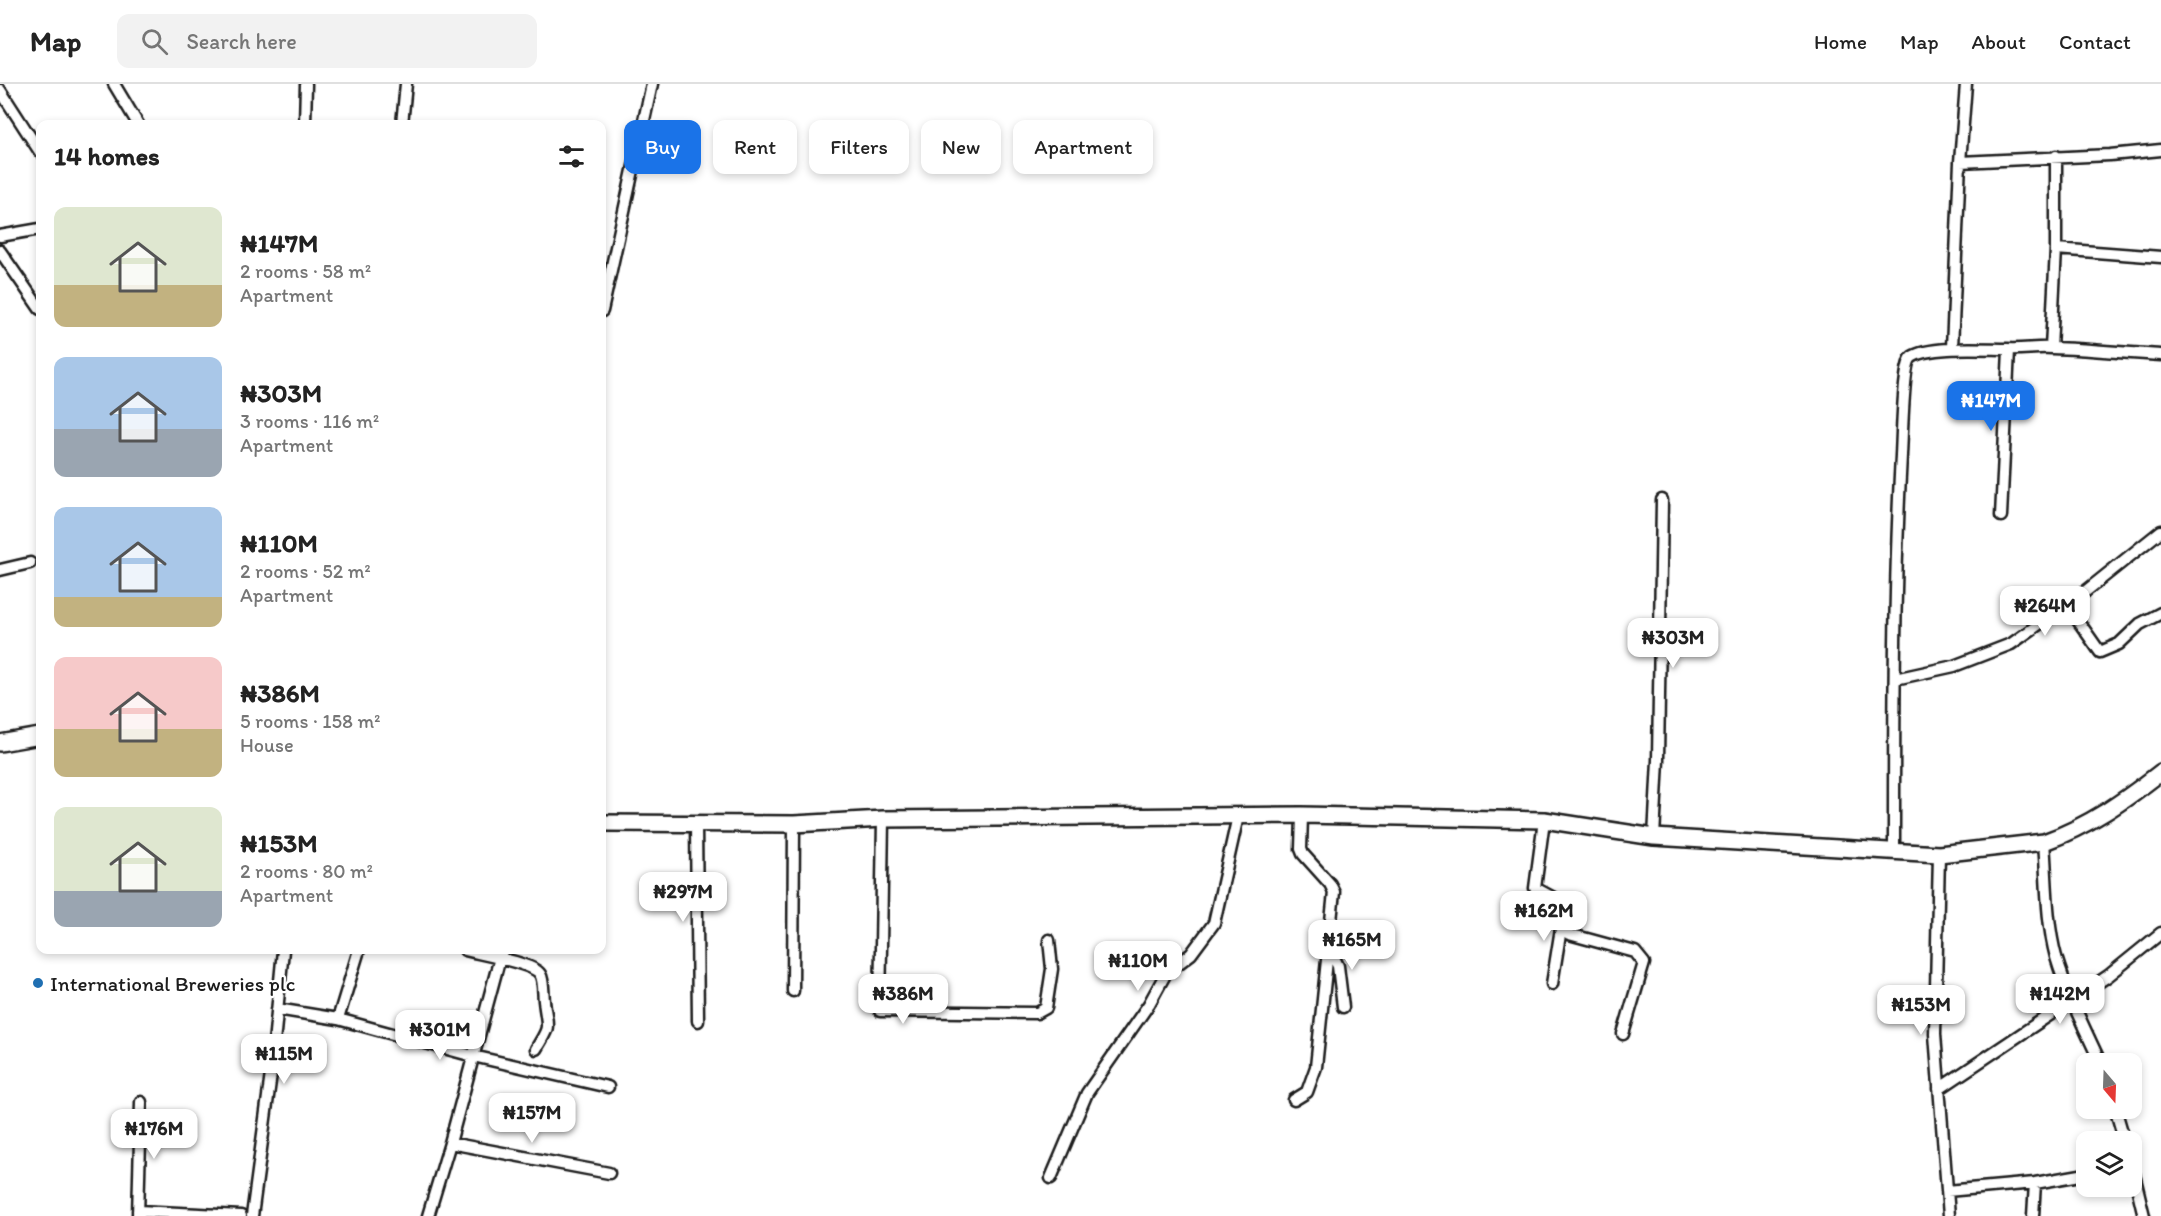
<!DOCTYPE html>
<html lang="en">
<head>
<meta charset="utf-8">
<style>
	:root { --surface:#fff; --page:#f2f2f2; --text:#222; --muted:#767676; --line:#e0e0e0; --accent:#1a73e8 }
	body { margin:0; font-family:Itim,sans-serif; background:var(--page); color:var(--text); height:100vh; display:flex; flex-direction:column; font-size:22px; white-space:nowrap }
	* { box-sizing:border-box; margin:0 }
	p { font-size:20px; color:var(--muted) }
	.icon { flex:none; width:33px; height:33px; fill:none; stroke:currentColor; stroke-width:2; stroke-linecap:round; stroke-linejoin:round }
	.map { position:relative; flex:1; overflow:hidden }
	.drawer { position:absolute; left:36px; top:36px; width:570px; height:834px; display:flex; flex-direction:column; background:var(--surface); border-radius:12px; box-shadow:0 3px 9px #0003 }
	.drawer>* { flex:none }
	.top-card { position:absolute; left:624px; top:36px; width:570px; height:54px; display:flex; gap:12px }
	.needle { width:39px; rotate:161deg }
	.controls { position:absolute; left:2076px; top:969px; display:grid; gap:12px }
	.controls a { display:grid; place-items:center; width:66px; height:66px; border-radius:12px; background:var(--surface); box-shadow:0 3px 9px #0003; font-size:30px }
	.price { position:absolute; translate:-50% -51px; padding:0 14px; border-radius:12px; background:#fff; color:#222; font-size:20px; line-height:39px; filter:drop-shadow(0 2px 3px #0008) }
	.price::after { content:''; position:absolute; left:50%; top:36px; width:18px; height:14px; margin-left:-9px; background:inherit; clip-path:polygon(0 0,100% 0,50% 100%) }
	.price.current { background:var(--accent); color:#fff }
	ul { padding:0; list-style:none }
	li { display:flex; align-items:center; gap:18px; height:150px; padding:0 18px }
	li span { display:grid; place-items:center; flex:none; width:168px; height:120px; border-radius:12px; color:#555 }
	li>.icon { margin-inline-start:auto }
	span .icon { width:72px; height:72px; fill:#fffc; stroke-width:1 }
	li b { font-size:26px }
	h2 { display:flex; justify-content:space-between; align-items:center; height:72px; padding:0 18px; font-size:26px }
	.pill { padding:0 21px; border-radius:12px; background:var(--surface); box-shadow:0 3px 9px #0003; font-size:21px; line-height:54px }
	.pill.current { background:var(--accent); color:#fff }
	header { display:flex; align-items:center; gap:36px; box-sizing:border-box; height:84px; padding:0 30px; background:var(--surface); border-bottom:2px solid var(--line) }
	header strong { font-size:28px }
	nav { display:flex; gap:33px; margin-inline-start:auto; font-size:21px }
	.search { width:420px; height:54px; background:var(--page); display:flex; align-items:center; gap:15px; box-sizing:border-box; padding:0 21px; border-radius:12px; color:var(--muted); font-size:22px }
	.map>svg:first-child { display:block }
</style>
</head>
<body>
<header>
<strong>Map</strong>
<div class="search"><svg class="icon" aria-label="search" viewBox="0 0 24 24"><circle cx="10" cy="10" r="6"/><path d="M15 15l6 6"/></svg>Search here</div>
<nav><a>Home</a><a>Map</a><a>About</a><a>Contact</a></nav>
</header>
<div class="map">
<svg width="2161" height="1132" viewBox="0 0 2161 1132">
	<rect width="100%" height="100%" fill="#fff"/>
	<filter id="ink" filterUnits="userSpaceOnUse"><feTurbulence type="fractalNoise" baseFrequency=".0167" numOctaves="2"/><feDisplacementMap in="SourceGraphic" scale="12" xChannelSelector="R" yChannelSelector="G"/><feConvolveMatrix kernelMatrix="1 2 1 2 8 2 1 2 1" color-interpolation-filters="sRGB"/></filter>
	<g filter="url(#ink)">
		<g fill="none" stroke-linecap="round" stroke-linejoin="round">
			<g stroke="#1c1c1c" stroke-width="15">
				<path id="minor" d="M 114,0 L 138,40
					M 0,6 L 40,68
					M 305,40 L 306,0
					M 402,40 L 406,0
					M 1960,78 L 2110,71 L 2161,66
					M 0,152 L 40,145
					M 2056,165 L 2161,173
					M 0,167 L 40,225
					M 602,227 L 652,0
					M 1952,264 L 1960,78 L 1966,0
					M 2051,264 L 2056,165 L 2056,72
					M 2001,432 L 2009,266
					M 0,486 L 30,479
					M 2067,521 L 2100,568 L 2119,560 L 2140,540 L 2161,529
					M 1895,595 L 1954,582 L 2011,560 L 2086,507 L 2161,447
					M 883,735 L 880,927 L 1037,929 L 1046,924 L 1052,885 L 1049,856
					M 1544,736 L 1535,804 L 1565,820 L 1569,850 L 1635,868 L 1644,879 L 1623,950
					M 696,740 L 698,937
					M 1654,753 L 1658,676 L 1662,416
					M 2044,758 C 2047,795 2046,836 2056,873 C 2067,910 2085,945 2101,980
					M 1894,766 C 1894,634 1894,503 1901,371 C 1902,356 1903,279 1912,273 C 1929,261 1986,265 2007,265 C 2022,266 2037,263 2052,264 C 2088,265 2125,269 2161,271
					M 1939,770 L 1935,950 L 1949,1132
					M 1329,863 L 1338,882 L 1343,923
					M 465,866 C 480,870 533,879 540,890 C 544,896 543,909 544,917 C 547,945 552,939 536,965
					M 1552,900 L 1563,832
					M 793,907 L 794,740
					M 277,925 L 338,935 L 473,972 L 608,1003
					M 338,935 L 359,866
					M 1939,1005 L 2108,892 L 2161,849
					M 1294,1016 L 1307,1008 L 1316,983 L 1334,808 L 1330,800 L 1303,770 L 1301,765 L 1302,731
					M 2115,1024 L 2125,1058
					M 450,1059 L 609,1089
					M 2132,1082 L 2144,1132
					M 1051,1094 L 1087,1009 L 1149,920 L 1166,889 L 1191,870 L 1214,839 L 1238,732
					M 1947,1107 L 2035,1099 L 2086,1090
					M 138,1127 L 241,1132
					M 138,1132 L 141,1018
					M 252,1132 L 271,990 L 283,866
					M 428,1132 L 450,1059 L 502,866
					M 2033,1132 L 2035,1099"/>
			</g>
			<g stroke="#1c1c1c" stroke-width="20">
				<path id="secondary" d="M 0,659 L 40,652
					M 602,739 L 794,740 L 883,735 L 1302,731 L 1544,736 L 1654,753 L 1939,770 L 2044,758 C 2089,742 2124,717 2161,688"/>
			</g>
			<use href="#minor" stroke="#fff" stroke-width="10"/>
			<use href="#secondary" stroke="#fff" stroke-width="15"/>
		</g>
	</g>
	<circle fill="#1f6fb2" stroke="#fff" stroke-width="2" cx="38" cy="899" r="6"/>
	<g text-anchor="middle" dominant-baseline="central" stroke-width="4.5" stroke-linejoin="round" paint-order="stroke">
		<g font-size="21" fill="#1c1c1c" stroke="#fff" text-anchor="start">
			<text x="50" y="899">International Breweries plc</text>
		</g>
	</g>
</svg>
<div class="controls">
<a><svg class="needle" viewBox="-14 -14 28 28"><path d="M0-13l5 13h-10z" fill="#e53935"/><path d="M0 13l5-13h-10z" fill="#767676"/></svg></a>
<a><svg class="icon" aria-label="layers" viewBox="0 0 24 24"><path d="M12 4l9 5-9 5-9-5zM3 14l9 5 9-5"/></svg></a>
</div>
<b class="price current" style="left:1991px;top:348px">₦147M</b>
<b class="price" style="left:2045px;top:553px">₦264M</b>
<b class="price" style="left:1673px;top:585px">₦303M</b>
<b class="price" style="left:683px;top:839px">₦297M</b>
<b class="price" style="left:1544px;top:858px">₦162M</b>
<b class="price" style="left:1352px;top:887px">₦165M</b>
<b class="price" style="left:1138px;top:908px">₦110M</b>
<b class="price" style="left:903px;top:941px">₦386M</b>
<b class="price" style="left:2060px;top:941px">₦142M</b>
<b class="price" style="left:1921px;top:952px">₦153M</b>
<b class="price" style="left:440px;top:977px">₦301M</b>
<b class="price" style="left:284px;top:1001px">₦115M</b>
<b class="price" style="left:532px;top:1060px">₦157M</b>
<b class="price" style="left:154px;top:1076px">₦176M</b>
<div class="top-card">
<a class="pill current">Buy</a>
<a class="pill">Rent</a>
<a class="pill">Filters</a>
<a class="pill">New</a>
<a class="pill">Apartment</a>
</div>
<section class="drawer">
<h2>14 homes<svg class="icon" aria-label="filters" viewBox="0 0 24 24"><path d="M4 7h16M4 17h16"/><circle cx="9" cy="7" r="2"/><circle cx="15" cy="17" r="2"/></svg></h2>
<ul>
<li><span style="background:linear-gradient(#dfe7d0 65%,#c2b280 0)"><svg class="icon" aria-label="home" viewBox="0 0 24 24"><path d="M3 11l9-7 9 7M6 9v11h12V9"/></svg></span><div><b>₦147M</b><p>2 rooms · 58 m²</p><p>Apartment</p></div></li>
<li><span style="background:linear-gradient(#a9c7e8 60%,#9aa5b1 0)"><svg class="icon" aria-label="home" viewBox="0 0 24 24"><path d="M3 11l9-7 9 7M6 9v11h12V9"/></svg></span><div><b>₦303M</b><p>3 rooms · 116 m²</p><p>Apartment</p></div></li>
<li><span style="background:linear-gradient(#a9c7e8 75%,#c2b280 0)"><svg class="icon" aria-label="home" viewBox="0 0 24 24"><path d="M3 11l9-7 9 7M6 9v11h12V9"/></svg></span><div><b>₦110M</b><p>2 rooms · 52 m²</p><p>Apartment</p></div></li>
<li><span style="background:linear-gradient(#f6c9c9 60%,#c2b280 0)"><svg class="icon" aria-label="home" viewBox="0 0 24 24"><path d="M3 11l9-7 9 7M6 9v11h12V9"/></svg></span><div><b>₦386M</b><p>5 rooms · 158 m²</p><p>House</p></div></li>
<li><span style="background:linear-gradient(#dfe7d0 70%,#9aa5b1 0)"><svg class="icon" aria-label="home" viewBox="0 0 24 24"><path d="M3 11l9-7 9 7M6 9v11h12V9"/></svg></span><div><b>₦153M</b><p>2 rooms · 80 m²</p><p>Apartment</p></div></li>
</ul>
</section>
</div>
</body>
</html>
